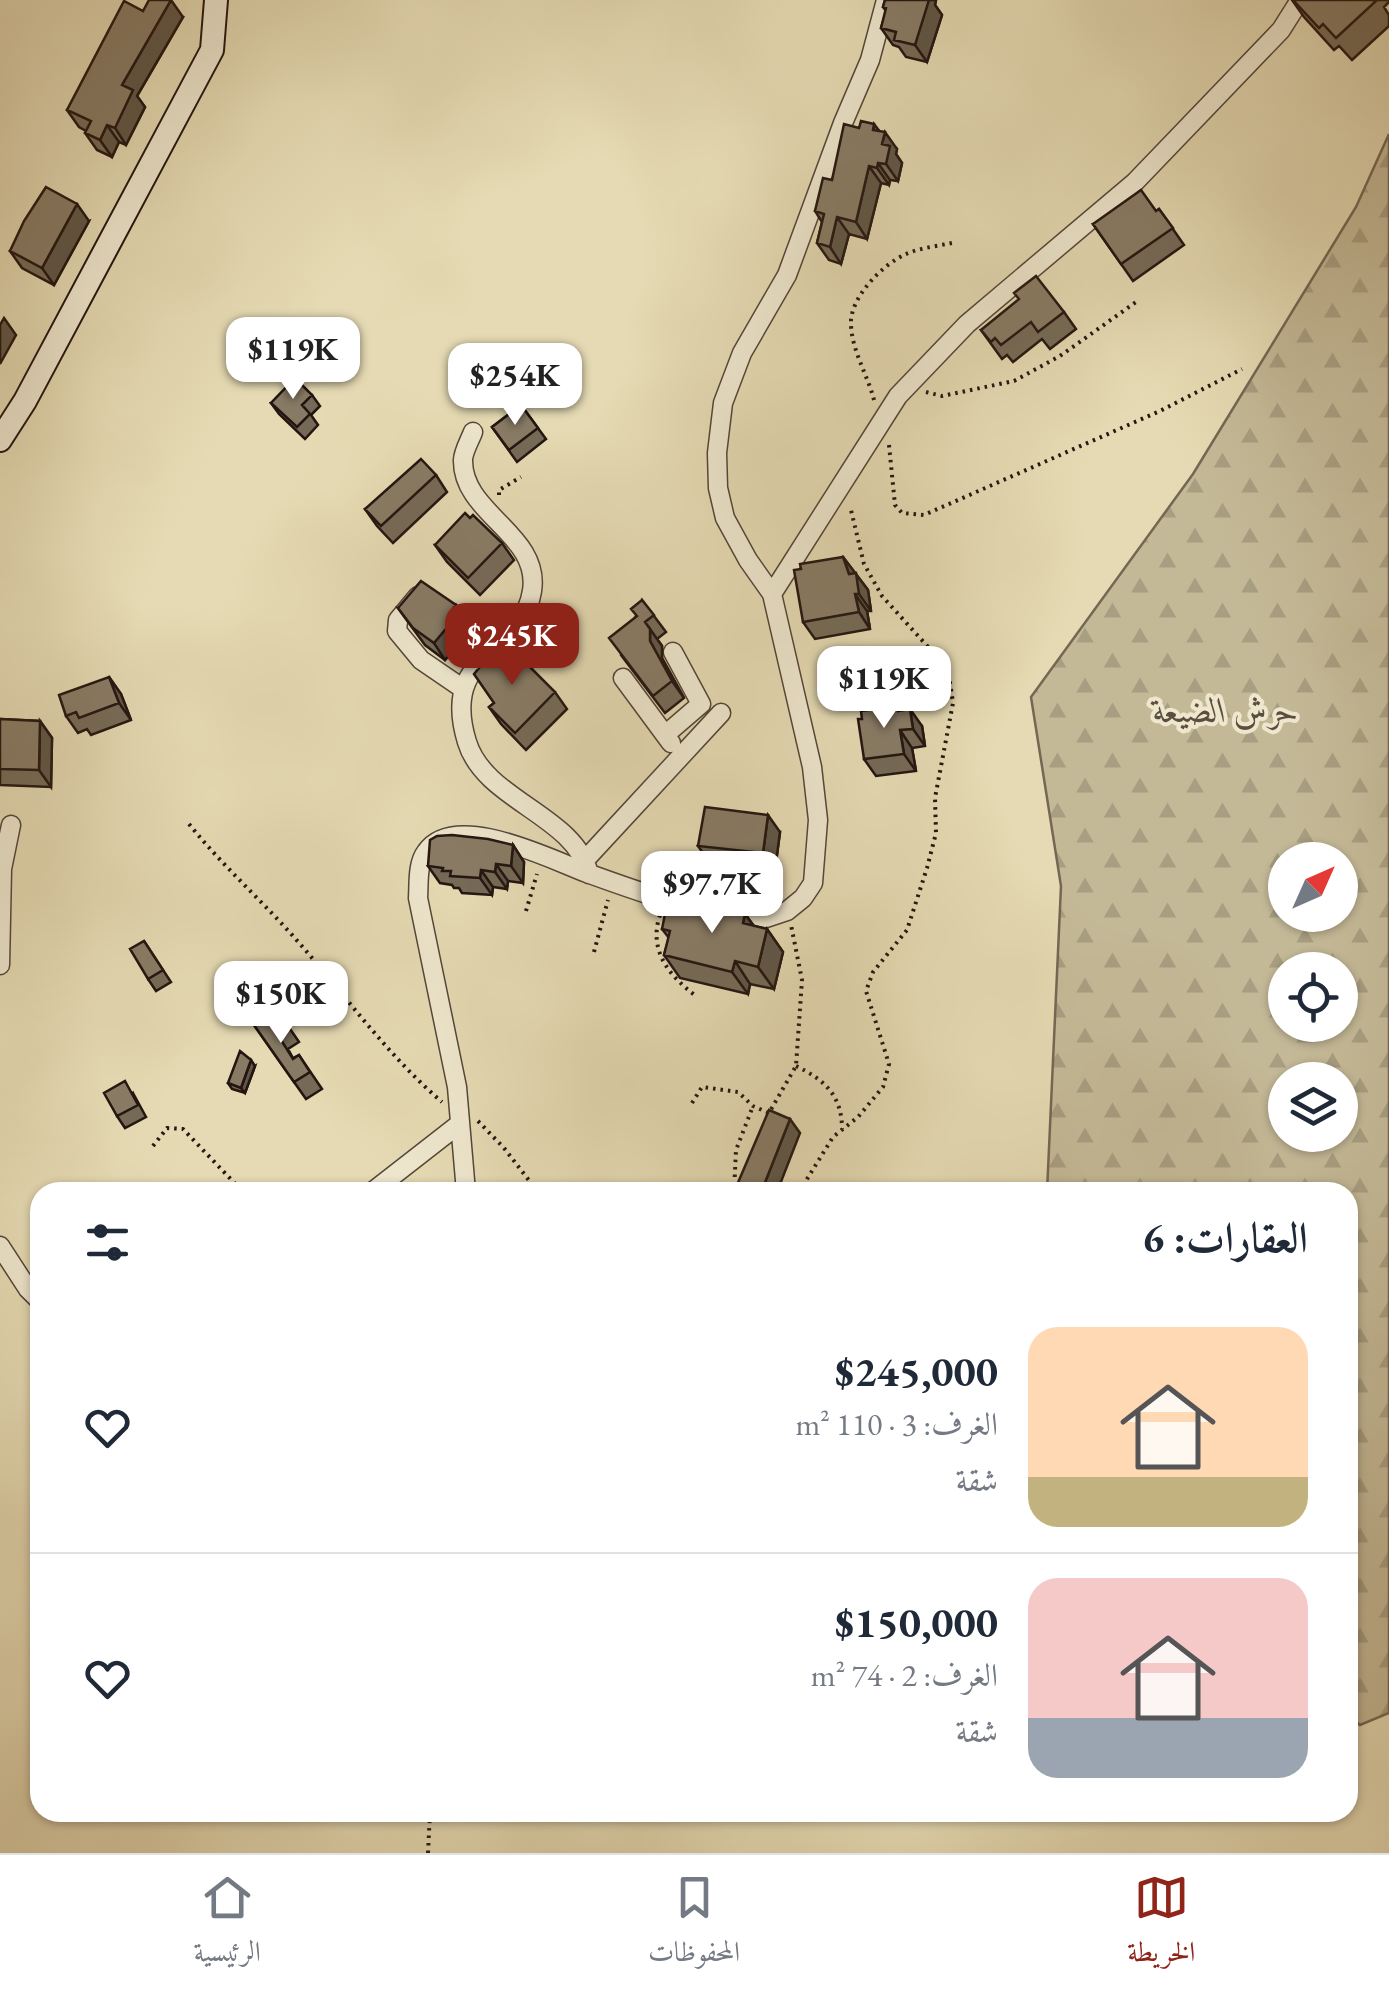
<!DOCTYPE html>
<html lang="ar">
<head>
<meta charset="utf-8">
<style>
	:root { --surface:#fff; --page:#f6f6f7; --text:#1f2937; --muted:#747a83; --line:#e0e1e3; --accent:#8f2418 }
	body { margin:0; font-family:"EB Garamond",Amiri,serif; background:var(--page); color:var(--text); direction:rtl; height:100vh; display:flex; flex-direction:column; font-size:38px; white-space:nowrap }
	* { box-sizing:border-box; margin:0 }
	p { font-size:32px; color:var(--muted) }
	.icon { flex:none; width:55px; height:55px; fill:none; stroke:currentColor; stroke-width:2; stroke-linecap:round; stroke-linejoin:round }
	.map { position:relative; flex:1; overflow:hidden; direction:ltr }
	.side { position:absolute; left:30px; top:1182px; width:1328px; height:640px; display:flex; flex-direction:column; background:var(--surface); border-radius:30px; box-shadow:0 2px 8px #0004; direction:rtl }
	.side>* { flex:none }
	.needle { width:65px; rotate:45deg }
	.tools { position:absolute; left:1268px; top:842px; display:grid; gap:20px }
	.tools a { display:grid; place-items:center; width:90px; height:90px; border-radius:50%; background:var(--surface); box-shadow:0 2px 8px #0004; font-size:50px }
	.price { position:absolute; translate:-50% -85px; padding:0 22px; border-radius:20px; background:#fff; color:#222; font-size:32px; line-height:65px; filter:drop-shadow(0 2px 5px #0008) }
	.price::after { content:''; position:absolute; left:50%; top:60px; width:30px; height:22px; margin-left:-15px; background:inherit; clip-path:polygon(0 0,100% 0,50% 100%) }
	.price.current { background:var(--accent); color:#fff }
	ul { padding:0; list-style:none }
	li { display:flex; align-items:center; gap:30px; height:250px; padding:0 50px }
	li+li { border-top:2px solid var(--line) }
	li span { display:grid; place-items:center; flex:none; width:280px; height:200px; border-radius:30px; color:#555 }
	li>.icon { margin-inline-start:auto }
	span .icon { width:120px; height:120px; fill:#fffc; stroke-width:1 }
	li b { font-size:42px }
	h2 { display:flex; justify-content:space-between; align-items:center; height:120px; padding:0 50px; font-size:42px }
	.dock { display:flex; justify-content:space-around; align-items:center; height:140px; border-top:2px solid var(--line); background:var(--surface); font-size:28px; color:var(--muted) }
	.dock a { display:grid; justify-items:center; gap:5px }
	.dock .current { color:var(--accent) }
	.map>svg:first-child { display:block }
</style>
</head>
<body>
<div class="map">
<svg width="1389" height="1853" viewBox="0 0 1389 1853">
	<defs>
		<pattern id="forest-firs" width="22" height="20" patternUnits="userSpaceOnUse" patternTransform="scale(2.5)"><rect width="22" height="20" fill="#c4b997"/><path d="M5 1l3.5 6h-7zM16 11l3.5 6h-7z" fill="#a89e81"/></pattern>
	</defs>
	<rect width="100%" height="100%" fill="#e5dab3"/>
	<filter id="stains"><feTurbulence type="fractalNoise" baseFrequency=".002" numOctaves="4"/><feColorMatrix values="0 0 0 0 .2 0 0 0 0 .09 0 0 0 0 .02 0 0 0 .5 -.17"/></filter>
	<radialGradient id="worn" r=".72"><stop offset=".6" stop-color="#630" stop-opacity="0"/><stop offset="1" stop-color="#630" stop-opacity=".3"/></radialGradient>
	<path fill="url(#forest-firs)" stroke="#746754" stroke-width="2.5" fill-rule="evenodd" d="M 1389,134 L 1389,1713 L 1360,1725 L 1348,1715 L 1348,1192 L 1047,1192 L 1061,886 L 1031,697 L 1193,474 L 1356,207 ZM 1285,860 L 1340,860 L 1340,915 L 1285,915 ZM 1285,970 L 1340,970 L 1340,1025 L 1285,1025 ZM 1285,1080 L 1340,1080 L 1340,1135 L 1285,1135 Z"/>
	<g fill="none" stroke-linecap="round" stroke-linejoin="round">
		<g stroke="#544639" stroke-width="21">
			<path id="street" d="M 473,432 C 470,440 463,452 463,460 C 462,514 541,534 532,591 C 522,655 439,651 467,742 C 485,801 575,815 589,874
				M 772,594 L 898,396 L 967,324 L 1135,182 L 1281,30 L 1300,0
				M 418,596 L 398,620 L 397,631 L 421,660 L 462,688
				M 623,678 L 671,743
				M 665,735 L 701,704 L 673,652
				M 585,860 L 721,713
				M 729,915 L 766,918 L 787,911 L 803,898 L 813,883 L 818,820 L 812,767 L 772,594 L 748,560 L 725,518 L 718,488 L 717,453 L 723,403 L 742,353 L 787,275 L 843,123 L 870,60 L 886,0
				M 0,965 L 2,869 L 11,825
				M 372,1192 L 458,1125
				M 466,1192 L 457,1087 L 418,898 C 419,884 417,864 426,852 C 455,810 552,860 587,873 C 623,886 661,900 698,909
				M 0,1246 L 28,1289 L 40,1301"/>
		</g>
		<g stroke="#231510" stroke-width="26">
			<path id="secondary" d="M 0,440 L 25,401 L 212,50 L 216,0"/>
		</g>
		<path stroke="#231510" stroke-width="4" stroke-dasharray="2.5 5" stroke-linecap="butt" d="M 926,392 L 942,396 L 1014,381 L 1060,356 L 1136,302
			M 874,400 C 868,376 852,351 851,325 C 849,298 883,264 906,254 C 920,248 937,246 952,243
			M 889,445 L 895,505 L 902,513 L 924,515 L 1160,411 L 1242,369
			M 499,495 L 499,490 L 521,477
			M 189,824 C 221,864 259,898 293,936 C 343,992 386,1054 442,1102
			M 526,911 L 537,874
			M 660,915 C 648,950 669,976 696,996
			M 594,952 L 608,900
			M 299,1022 L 330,1001 L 336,987
			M 796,1066 C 825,1080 842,1096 842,1129
			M 692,1103 L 702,1087 L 738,1092 L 753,1106 L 769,1113 L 796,1066 L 802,980 L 791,925
			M 478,1121 L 504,1148 L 538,1192
			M 153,1146 L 167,1128 L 183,1129 L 243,1192
			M 734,1192 L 736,1150 L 753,1106
			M 799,1192 L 833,1137 L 858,1117 L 883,1087 L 889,1064 L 866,991 L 873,972 L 907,930 L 927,868 L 936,833 L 935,798 L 953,703 L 948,669 L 882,596 L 864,564 L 850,506
			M 428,1853 L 430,1812"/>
		<use href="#street" stroke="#eee7ce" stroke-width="18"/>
		<use href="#secondary" stroke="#eee7ce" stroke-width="22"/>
	</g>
	<path fill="#756a57" stroke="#231510" stroke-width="2.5" d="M 885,0 L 936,0 L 935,5 L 942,15 L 927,62 L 906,57 L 899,47 L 893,45 L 881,28 L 886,11 L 883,7 Z
		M 1292,0 L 1389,0 L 1389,2 L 1384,7 L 1389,15 L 1389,26 L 1352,60 L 1339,46 L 1334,50 L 1304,17 Z
		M 143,11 L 183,17 L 137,96 L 145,107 L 126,145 L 119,142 L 112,157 L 97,150 L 85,133 L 86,131 L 79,127 L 67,110 Z
		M 859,128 L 879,131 L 897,149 L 896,154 L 902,163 L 898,181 L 890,180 L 889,185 L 881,183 L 867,239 L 849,234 L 841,264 L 829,260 L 817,243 L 822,222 L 815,211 Z
		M 1159,209 L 1184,245 L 1133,281 L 1093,224 L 1156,211 Z
		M 89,221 L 54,285 L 22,268 L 10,251 Z
		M 1064,312 L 1076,329 L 1050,349 L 1042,339 L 1013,362 L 1007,355 L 1002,359 L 981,330 Z
		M 312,395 L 320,406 L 311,415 L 318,425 L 305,439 L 279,414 L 271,403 Z
		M 521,405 L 546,439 L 517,462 L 492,427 Z
		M 436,475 L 447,492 L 393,543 L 377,526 L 365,509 Z
		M 502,543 L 514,560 L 480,595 L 447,562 L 435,545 Z
		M 843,557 L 868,590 L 871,611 L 867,611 L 870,629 L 815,639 L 803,622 Z
		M 642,600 L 666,632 L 657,639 L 662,646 L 662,658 L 684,698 L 665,713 L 621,655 Z
		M 398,608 L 468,622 L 471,629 L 445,660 L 425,645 Z
		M 513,659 L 555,692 L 567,709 L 526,750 L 501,724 L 489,707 L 494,703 Z
		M 109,677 L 121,694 L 131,720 L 91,735 L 87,729 L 78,733 L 66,716 Z
		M 900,711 L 922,726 L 925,746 L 912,748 L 916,771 L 876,776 L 864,759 Z
		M 0,719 L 40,721 L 52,738 L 51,787 L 0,785 Z
		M 780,832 L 775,870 L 710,863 L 698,846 Z
		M 513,845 L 524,862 L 523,883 L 508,881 L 507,889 L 493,887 L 492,895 L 462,893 L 459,888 L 454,888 L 452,885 L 440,883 L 428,866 Z
		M 676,911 L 745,914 L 754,926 L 767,929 L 783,952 L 774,989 L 750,984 L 748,994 L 680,978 L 664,955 L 669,938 L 662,929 Z
		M 144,941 L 171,982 L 156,991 L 148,979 Z
		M 277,1010 L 299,1042 L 288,1049 L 293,1058 L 299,1055 L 322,1089 L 306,1099 L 254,1025 Z
		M 255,1066 L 245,1093 L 232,1089 L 228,1083 Z
		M 133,1093 L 146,1117 L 125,1128 L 117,1116 Z"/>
	<path fill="#5f5647" stroke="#231510" stroke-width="2.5" d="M 171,0 L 183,17 L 137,96 L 145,107 L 126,145 L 115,128 L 122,85 Z
		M 924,0 L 936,0 L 935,5 L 942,15 L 927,62 L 915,45 Z
		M 874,124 L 884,137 L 885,132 L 897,149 L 896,154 L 902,163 L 898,181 L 886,164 L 873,130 Z
		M 107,125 L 119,142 L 112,157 L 100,140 Z
		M 878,163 L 890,180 L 889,185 L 877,168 Z
		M 869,166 L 881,183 L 867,239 L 856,222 Z
		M 77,204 L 89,221 L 54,285 L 42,268 Z
		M 837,217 L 849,234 L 841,264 L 830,247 Z
		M 4,318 L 16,335 L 0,364 L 0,325 Z
		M 843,557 L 868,590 L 871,611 L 859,594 L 849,574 Z
		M 855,594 L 867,611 L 870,629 L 859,612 Z
		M 456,605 L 471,629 L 445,660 L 434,643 Z
		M 650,629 L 662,646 L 662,658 L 684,698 L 672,681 L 650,641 Z
		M 109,677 L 121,694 L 131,720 L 119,703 Z
		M 910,709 L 922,726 L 925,746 L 913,729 Z
		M 40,721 L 52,738 L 51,787 L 39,770 Z
		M 900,730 L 912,748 L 916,771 L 904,754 Z
		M 768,815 L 780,832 L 775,870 L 763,853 Z
		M 513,845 L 524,862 L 523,883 L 511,866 Z
		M 496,864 L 508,881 L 507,889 L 495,872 Z
		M 481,870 L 493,887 L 492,895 L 480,878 Z
		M 745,914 L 761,936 L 743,923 Z
		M 767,929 L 783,952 L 774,989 L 758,967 Z
		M 735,961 L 750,984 L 748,994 L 732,972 Z
		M 251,1060 L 255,1066 L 245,1093 L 241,1088 Z
		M 790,1119 L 800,1133 L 777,1192 L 764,1185 Z"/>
	<path fill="#887b65" stroke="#231510" stroke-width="2.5" d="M 149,0 L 171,0 L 122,85 L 133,90 L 115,128 L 107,125 L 100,140 L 85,133 L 91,121 L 67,110 L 124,1 L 143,11 Z
		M 885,0 L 929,0 L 915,45 L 894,40 L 896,32 L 881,28 L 886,8 L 883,7 Z
		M 1293,0 L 1377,0 L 1336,38 L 1323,24 L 1319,28 Z
		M 861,121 L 874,124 L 873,130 L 885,132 L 882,144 L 890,146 L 886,164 L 878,163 L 877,168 L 869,166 L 856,222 L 837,217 L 830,247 L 817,243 L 824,214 L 815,211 L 823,178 L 832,180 L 844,124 L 859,128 Z
		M 46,187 L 77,204 L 42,268 L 10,251 L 24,221 Z
		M 1141,190 L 1156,211 L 1159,209 L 1173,228 L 1121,264 L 1093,224 Z
		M 1036,276 L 1064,312 L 1038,332 L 1031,322 L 1001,345 L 995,338 L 991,342 L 981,330 L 1019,299 L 1014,293 Z
		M 295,378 L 312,395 L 302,405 L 310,414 L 297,427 L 271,403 Z
		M 521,405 L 538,428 L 509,450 L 492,427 Z
		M 421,459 L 436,475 L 381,526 L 365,509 Z
		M 465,513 L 470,518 L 473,515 L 502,543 L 468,578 L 435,545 Z
		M 843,557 L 849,574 L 856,573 L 859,594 L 855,594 L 859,612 L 803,622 L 794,570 L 801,569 L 800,564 Z
		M 421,581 L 456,605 L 454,607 L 460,612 L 434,643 L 413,628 L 398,608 Z
		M 642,600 L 654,615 L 645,622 L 650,629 L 650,641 L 672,681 L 653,696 L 609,638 L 637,616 L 631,609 Z
		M 498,645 L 513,659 L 520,657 L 555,692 L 515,733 L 489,707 L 494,703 L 474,674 L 479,668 L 477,666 Z
		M 109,677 L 119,703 L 79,718 L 76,712 L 66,716 L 59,695 Z
		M 897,706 L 898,711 L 910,709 L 913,729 L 900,730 L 904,754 L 864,759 L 858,719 L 862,719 L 861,711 Z
		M 0,719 L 40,721 L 39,770 L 0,769 Z
		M 705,807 L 768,815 L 763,853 L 698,846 Z
		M 452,835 L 488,839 L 513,845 L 511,866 L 496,864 L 495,872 L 481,870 L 480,878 L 450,876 L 451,871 L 442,871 L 443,868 L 428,866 L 430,840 L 437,836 Z
		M 678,899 L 745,914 L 743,923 L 767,929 L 758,967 L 735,961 L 732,972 L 664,955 L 670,931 L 662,929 L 666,909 L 676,911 Z
		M 144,941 L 163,970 L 148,979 L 130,949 Z
		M 277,1010 L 287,1025 L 276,1032 L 293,1059 L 299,1055 L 310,1072 L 294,1082 L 254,1025 Z
		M 240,1051 L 251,1060 L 241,1088 L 228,1083 Z
		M 125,1081 L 138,1105 L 117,1116 L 104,1093 Z
		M 769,1110 L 790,1119 L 764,1185 L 777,1192 L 734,1192 Z"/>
	<g text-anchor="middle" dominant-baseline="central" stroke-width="8" stroke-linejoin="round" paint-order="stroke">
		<g font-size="35" font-style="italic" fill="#5b4e3f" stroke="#eee7ce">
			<text x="1226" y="709">حرش الضيعة</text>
		</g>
	</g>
	<rect width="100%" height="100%" filter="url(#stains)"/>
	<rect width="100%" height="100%" fill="url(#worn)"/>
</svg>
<div class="tools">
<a><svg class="needle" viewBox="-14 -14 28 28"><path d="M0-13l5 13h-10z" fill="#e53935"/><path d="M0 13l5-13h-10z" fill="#747a83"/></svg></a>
<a><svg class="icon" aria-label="locate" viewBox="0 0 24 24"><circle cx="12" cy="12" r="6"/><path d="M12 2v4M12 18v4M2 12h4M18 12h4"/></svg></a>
<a><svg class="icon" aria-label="layers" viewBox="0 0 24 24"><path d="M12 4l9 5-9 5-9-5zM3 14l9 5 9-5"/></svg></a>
</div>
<b class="price" style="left:293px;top:402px">$119K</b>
<b class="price" style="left:515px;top:428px">$254K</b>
<b class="price current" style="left:512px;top:688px">$245K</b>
<b class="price" style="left:884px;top:731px">$119K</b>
<b class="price" style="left:712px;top:936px">$97.7K</b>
<b class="price" style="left:281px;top:1046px">$150K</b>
<section class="side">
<h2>العقارات: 6<svg class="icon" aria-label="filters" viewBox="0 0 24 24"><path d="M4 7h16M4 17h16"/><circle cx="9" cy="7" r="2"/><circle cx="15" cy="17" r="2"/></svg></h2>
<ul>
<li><span style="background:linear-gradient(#ffd9b3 75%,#c2b280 0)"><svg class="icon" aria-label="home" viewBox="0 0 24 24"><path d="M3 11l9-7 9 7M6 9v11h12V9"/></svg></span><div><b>$245,000</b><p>الغرف: 3 · 110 m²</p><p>شقة</p></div><svg class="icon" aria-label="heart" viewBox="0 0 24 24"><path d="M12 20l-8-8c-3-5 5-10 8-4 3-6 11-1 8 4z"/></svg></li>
<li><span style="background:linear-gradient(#f6c9c9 70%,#9aa5b1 0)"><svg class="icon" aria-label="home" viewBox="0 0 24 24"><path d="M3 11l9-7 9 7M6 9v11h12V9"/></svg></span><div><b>$150,000</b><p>الغرف: 2 · 74 m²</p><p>شقة</p></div><svg class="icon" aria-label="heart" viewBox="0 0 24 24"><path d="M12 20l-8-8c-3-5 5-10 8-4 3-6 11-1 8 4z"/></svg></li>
</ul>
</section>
</div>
<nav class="dock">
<a class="current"><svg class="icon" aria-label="map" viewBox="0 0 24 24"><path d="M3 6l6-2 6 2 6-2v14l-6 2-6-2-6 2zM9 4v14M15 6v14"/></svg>الخريطة</a>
<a><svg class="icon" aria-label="saved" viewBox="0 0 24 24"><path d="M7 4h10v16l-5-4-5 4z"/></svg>المحفوظات</a>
<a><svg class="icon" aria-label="home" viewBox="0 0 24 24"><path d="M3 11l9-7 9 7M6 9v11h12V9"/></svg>الرئيسية</a>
</nav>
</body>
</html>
